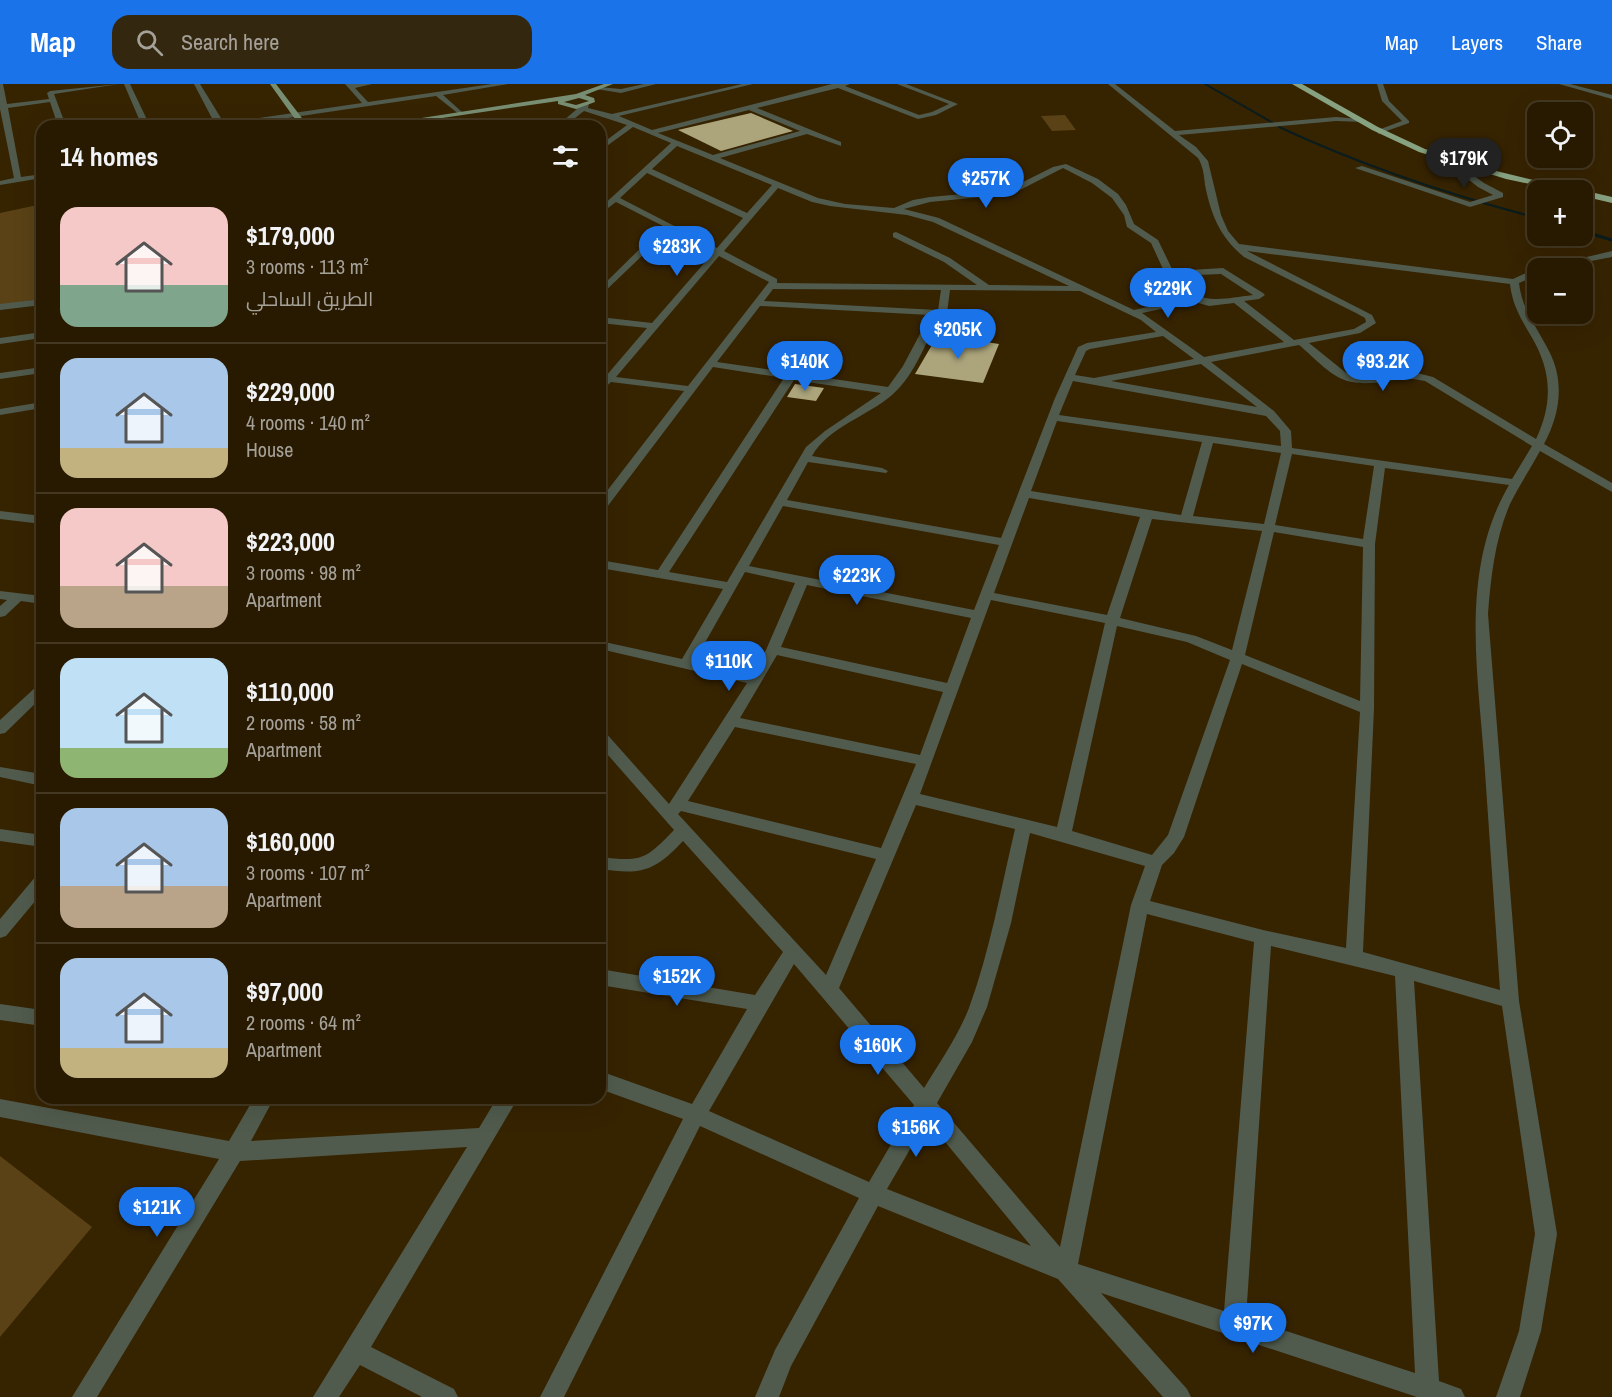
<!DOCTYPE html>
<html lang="en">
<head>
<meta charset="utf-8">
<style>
	:root { --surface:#281a00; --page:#34270f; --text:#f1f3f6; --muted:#a5a199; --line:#443822; --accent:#1a73e8 }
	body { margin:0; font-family:"Archivo Narrow",Cairo,sans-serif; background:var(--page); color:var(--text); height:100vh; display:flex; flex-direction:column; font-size:22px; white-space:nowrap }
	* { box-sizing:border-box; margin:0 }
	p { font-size:20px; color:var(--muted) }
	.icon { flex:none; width:33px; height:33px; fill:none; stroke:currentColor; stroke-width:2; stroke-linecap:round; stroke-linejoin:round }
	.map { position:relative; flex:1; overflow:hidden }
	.panel { position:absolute; left:36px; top:36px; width:570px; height:984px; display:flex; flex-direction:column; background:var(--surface); border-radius:18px; box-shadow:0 6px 24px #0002,0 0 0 2px var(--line) }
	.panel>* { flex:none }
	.controls { position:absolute; left:1527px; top:18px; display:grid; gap:12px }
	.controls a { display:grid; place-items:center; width:66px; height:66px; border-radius:12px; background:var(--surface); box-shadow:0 6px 24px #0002,0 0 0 2px var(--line); font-size:30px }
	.price { position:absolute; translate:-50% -51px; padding:0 14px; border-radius:21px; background:var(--accent); color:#fff; font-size:20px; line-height:39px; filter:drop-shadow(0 2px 3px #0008) }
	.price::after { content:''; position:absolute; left:50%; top:36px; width:18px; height:14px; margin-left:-9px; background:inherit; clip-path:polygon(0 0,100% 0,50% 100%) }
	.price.on { background:#222; color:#fff }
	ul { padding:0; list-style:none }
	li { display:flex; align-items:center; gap:18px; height:150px; padding:0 24px }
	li+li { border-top:2px solid var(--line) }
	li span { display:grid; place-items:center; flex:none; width:168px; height:120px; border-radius:18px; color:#555 }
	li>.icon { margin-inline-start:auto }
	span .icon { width:72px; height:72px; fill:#fffc; stroke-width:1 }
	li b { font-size:26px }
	h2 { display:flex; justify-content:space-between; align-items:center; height:72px; padding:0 24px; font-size:26px }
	header { display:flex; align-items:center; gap:36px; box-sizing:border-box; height:84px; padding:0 30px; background:var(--accent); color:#fff }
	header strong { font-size:28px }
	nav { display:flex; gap:33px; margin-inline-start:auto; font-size:21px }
	.search { width:420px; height:54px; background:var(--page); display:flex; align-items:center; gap:15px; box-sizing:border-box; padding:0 21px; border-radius:18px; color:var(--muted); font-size:22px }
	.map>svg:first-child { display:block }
</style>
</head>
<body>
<header>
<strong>Map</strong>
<div class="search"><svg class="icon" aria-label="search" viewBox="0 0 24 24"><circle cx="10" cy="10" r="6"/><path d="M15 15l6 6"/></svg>Search here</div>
<nav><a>Map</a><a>Layers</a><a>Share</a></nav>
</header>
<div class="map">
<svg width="1612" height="1313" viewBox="0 0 1612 1313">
	<rect width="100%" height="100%" fill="#362300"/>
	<path fill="#5a4216" d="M 1065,31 L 1076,46 L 1052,47 L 1041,32 Z
		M 42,120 L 42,215 L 0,221 L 0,129 Z
		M 0,1072 L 92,1143 L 0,1253 Z"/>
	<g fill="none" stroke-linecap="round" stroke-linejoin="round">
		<path stroke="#0a1c1d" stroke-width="2" d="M 1205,0 L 1273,39
			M 1279,43 C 1363,82 1449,111 1538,134
			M 1582,147 L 1586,148"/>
		<path stroke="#0a1c1d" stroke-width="3" d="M 1582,147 L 1612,156"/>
	</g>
	<path fill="#aca57c" d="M 751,29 L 793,47 L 721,67 L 678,46 Z
		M 936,254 L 984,260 L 986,258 L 999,260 L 983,299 L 915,290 Z
		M 795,300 L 824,304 L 816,317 L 787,313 Z"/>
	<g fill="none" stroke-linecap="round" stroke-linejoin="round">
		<path fill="#505b4d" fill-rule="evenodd" d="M 0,0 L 3,0 L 7,20 L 49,15 L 47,9 L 50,7 L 119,0 L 54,10 L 66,42 L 58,42 L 50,18 L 8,24 L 21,93 L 42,90 L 42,94 L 0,101 L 0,97 L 14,94 L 0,25 Z
			M 124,0 L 130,0 L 150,42 L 142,42 Z
			M 194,0 L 200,0 L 224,39 L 362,19 L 345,0 L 372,0 L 355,4 L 368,18 L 492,0 L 508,0 L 443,11 L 462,28 L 460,31 L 436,12 L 234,42 L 216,42 Z
			M 644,0 L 656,0 L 621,9 L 596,5 L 599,3 L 621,5 Z
			M 742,0 L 753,0 L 619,32 L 652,46 L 832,0 L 850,0 L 845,2 L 919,31 L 932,28 L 949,20 L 897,0 L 906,0 L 958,20 L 936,31 L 918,35 L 838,4 L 757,24 L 841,58 L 841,62 L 807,50 L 720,74 L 818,114 L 845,120 L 894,124 L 913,116 L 930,113 L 1007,106 L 1053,83 L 1066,80 L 1098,95 L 1118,110 L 1126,121 L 1134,140 L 1158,156 L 1173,187 L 1223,184 L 1263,209 L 1265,211 L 1259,215 L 1244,217 L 1294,256 L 1354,245 L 1366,238 L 1365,234 L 1356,229 L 1244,173 C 1220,153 1211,131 1205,101 C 1204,91 1203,82 1198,74 L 1108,0 L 1115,0 L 1175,47 L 1336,33 L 1361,35 L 1363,38 L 1336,37 L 1179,51 L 1196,63 L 1208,77 L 1221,131 L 1228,147 L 1239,160 L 1513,195 L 1535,185 L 1539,184 L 1538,191 L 1519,199 C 1522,226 1537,243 1549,267 C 1565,298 1560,330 1544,360 L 1612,399 L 1612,408 L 1540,367 C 1530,385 1519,402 1510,420 C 1495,455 1491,492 1488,530 L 1519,917 L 1557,1150 L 1541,1247 L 1520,1313 L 1496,1313 L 1519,1247 L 1535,1150 L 1502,922 L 1414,897 L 1439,1297 L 1461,1305 L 1465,1313 L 1417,1313 L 1101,1209 L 1187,1305 L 1191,1313 L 1163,1313 L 1058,1195 L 878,1122 L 791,1282 L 779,1313 L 755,1313 L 775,1266 L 859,1114 L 700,1042 L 564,1313 L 540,1313 L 683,1035 L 600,1005 L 600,987 L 692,1020 L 747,925 L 600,901 L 600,885 L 755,911 L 783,868 L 683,757 C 654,788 641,791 600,785 L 600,773 C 642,778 645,776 674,746 L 600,662 L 600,647 L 605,648 L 669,720 L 747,599 L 600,565 L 600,557 L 682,575 L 723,505 L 600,484 L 600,476 L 658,486 L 784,294 L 713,283 L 604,427 L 600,428 L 600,416 L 684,307 L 611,298 L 600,308 L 600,299 L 647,244 L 600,239 L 600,233 L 652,239 L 713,169 L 669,146 L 600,212 L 600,204 L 663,142 L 616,118 L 600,130 L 600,124 L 671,59 L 633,43 L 600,67 L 600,61 L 627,41 L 584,27 L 565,42 L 557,42 L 577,25 L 573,23 L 576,21 L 581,22 L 589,20 L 588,24 L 612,30 ZM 749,26 L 800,47 L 713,71 L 658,49 ZM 677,62 L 772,101 L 747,129 L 652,85 ZM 1063,84 L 1092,99 L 1112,114 L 1124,131 L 1127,143 L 1151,159 L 1169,198 L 1188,214 L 1134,226 L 939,134 L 904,125 L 930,118 L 1012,110 ZM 647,89 L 743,134 L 717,164 L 620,114 ZM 778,104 L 812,118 L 830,122 L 907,131 L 933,138 L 1069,202 L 989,201 L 950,174 L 896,148 L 893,149 L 893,153 L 944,178 L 977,201 L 777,199 L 777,195 L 724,167 ZM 1247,167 L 1510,200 C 1512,220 1521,235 1531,252 C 1552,287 1553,319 1536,355 L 1433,293 L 1409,287 L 1367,293 L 1354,292 L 1345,288 L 1309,259 L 1360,249 L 1376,239 L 1372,231 ZM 719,172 L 769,198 L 688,302 L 616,293 ZM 1221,190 L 1253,211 C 1220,215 1198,223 1175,192 ZM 773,205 L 941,206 L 938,226 L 764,217 ZM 950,206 L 1080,207 L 1141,236 L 1156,248 L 1087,259 L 1078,263 L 1055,314 L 1001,454 L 787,416 L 808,378 L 886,389 L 888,387 L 882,384 L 812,372 C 828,343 868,332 892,311 C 915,291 926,258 939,232 L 947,229 ZM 1195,218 L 1209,222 L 1234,219 L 1284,258 L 1204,273 L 1142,229 ZM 760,222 L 930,231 L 903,282 L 888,303 L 717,278 ZM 1163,252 L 1194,275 L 1094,294 L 1075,291 L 1086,267 L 1090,265 ZM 1299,261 C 1314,273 1332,295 1352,298 C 1378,303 1398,290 1425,297 L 1532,362 L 1512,395 L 1292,364 L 1291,347 L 1274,327 L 1211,278 ZM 1201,280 L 1257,323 L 1111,297 ZM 794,296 L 881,309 L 825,347 L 806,363 L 727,498 L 669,488 ZM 1073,297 L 1266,332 L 1280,347 L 1281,362 L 1059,331 ZM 1057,337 L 1202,358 L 1181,431 L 1031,407 ZM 1213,359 L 1281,369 L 1264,440 L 1193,432 ZM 1292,370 L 1374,382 L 1363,455 L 1275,441 ZM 1385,384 L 1509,401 C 1458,488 1479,593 1485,688 C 1490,761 1495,833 1500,906 L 1363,868 L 1374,625 L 1375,460 ZM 1029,414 L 1140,433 L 1107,531 L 994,509 ZM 783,422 L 999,461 L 974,526 L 749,482 ZM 1152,435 L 1262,447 L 1232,566 L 1196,552 L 1120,534 ZM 1274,448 L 1363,463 L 1360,617 L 1245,571 ZM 745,488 L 795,499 L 766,566 L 751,591 L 694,578 ZM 807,501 L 971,534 L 947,599 L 781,563 ZM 991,516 L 1105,539 L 1057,743 L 920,710 ZM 1117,542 L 1187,558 L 1230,576 L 1168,751 L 1152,771 L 1072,747 ZM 777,571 L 943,608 L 920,671 L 740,634 ZM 1242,580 L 1360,628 L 1346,864 L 1263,846 L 1150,817 L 1162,781 L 1174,769 L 1184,753 ZM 735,643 L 916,680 L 881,764 L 688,717 ZM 916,721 L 1015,745 C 1001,804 990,867 969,924 C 958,952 940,978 924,1004 L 839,904 ZM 681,727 L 876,775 L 826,891 L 678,730 ZM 1030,749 L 1145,782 L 1131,821 L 1060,1163 L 937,1019 L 972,958 L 987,923 L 1011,839 ZM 1147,830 L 1254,858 L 1224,1227 L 1078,1180 ZM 1271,862 L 1395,892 L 1415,1289 L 1246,1234 ZM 794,880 L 914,1021 L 869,1098 L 709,1027 ZM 927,1036 L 1031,1162 L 887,1105 Z
			M 1377,0 L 1383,0 L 1389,17 L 1409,37 L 1409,39 L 1378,50 L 1378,46 L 1402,37 L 1382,17 Z
			M 1559,0 L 1570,0 L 1612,11 L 1612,15 Z
			M 1448,73 L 1484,99 L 1503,109 L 1503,113 L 1470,123 L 1355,84 L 1362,82 L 1470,118 L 1493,111 L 1478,103 L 1445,77 L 1444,75 Z
			M 1612,167 L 1612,173 L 1554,184 L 1540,184 Z
			M 42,215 L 42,221 L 0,226 L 0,220 Z
			M 42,248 L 42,254 L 0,260 L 0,254 Z
			M 42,283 L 42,289 L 0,295 L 0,289 Z
			M 42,318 L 42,324 L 0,331 L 0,325 Z
			M 0,427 L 42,432 L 42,440 L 0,435 Z
			M 0,507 L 42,512 L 42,520 L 21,517 L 5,532 L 0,533 L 0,522 L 7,516 L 0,515 Z
			M 42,600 L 42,613 L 5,649 L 0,650 L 0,636 L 37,602 Z
			M 0,683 L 42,690 L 42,702 L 0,693 Z
			M 0,745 L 42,751 L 42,763 L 0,757 Z
			M 42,790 L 42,809 L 6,852 L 0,854 L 0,835 L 36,792 Z
			M 0,920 L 42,926 L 42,942 L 0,936 Z
			M 254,1014 L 274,1014 L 251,1057 L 479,1044 L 497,1014 L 518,1014 L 371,1263 L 454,1305 L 458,1313 L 422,1313 L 360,1281 L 339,1313 L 313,1313 L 467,1063 L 240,1077 L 97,1313 L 72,1313 L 219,1075 L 0,1033 L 0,1015 L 229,1057 Z"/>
		<path fill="#778e72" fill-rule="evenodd" d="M 270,0 L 276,0 L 308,42 L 300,42 Z
			M 604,0 L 613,0 L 585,11 L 594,14 L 595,18 L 576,25 L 558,20 L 558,17 L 388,42 L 370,42 L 576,10 ZM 579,14 L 589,17 L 576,21 L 564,18 Z"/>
		<path fill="#87a280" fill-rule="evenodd" d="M 1292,0 L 1302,0 L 1378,43 L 1425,65 L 1488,85 L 1575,106 L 1559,106 L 1506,95 L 1419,68 L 1372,46 Z
			M 1581,106 L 1582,106 L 1612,113 L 1612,119 L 1582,112 L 1582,106 Z"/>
	</g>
</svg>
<div class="controls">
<a><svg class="icon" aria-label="locate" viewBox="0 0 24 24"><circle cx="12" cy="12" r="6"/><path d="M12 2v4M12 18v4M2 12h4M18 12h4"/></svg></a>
<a>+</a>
<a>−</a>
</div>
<b class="price on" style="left:1464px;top:105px">$179K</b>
<b class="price" style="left:986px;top:125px">$257K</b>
<b class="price" style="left:677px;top:193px">$283K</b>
<b class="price" style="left:1168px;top:235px">$229K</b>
<b class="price" style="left:958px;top:276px">$205K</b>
<b class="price" style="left:805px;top:308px">$140K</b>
<b class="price" style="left:1383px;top:308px">$93.2K</b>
<b class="price" style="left:857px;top:522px">$223K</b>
<b class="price" style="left:729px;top:608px">$110K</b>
<b class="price" style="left:677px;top:923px">$152K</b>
<b class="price" style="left:878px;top:992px">$160K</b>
<b class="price" style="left:916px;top:1074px">$156K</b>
<b class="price" style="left:157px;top:1154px">$121K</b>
<b class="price" style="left:1253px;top:1270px">$97K</b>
<section class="panel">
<h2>14 homes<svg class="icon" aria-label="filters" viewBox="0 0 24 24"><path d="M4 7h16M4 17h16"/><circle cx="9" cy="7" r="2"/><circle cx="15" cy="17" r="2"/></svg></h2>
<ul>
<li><span style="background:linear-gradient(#f6c9c9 65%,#7fa58c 0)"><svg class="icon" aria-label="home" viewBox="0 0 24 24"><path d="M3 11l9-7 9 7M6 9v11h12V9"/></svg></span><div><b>$179,000</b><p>3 rooms · 113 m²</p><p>الطريق الساحلي</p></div></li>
<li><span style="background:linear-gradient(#a9c7e8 75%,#c2b280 0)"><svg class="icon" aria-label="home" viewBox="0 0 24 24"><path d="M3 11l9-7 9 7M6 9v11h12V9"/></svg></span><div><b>$229,000</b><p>4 rooms · 140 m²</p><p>House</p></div></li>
<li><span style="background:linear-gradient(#f6c9c9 65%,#b9a48a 0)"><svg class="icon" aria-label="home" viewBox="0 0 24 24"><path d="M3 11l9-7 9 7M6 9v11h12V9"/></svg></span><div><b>$223,000</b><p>3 rooms · 98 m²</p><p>Apartment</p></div></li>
<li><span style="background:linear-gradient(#bfe0f5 75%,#8fb573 0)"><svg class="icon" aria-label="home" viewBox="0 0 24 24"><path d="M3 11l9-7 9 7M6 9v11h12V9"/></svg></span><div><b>$110,000</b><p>2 rooms · 58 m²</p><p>Apartment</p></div></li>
<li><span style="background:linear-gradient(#a9c7e8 65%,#b9a48a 0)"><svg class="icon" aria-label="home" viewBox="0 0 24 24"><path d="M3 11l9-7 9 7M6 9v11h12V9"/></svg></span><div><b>$160,000</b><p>3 rooms · 107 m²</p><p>Apartment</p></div></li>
<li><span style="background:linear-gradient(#a9c7e8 75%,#c2b280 0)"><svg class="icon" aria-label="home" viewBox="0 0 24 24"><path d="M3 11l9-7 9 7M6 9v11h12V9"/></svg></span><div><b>$97,000</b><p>2 rooms · 64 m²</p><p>Apartment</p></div></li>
</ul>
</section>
</div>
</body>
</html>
